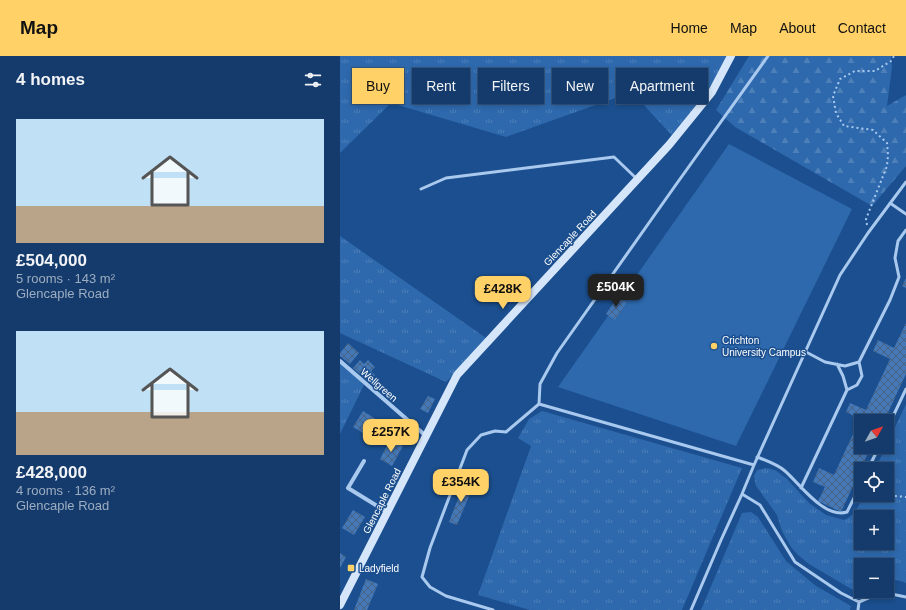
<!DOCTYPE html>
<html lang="en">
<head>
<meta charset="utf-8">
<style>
	:root { --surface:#143b6b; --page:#214673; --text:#f1f3f6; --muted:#9dadc1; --line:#33557e; --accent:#ffd166 }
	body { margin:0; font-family:Arial,sans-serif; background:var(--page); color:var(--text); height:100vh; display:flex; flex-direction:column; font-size:15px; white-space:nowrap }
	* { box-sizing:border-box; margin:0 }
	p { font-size:13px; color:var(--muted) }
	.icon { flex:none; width:22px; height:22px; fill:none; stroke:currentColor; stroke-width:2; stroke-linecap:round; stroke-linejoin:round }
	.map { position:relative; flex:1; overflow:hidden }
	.panel { display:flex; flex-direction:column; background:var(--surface); width:340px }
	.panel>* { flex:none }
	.hud { position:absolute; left:12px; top:12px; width:380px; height:36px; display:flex; gap:8px }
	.needle { width:26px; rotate:50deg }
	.fabs { position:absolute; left:514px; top:358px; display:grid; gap:8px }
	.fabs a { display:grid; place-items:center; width:40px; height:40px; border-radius:0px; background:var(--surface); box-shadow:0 2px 6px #0003,0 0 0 1px var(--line); font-size:20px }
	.price { position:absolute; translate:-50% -34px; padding:0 9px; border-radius:8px; background:var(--accent); color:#111; font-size:13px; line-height:26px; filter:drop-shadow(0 1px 2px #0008) }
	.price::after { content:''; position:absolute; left:50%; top:24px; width:12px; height:9px; margin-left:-6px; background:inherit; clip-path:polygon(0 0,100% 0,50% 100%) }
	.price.on { background:#222; color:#fff }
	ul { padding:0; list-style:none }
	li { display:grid; align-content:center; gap:8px; height:212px; padding:0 16px }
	li span { display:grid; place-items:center; height:124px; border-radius:0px; color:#555 }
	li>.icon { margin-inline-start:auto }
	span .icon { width:72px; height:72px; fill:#fffc; stroke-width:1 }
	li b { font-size:17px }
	h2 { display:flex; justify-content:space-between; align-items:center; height:48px; padding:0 16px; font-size:17px }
	.tag { padding:0 14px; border-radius:0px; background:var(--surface); box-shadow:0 2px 6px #0003,0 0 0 1px var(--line); font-size:14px; line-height:36px }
	.tag.on { background:var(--accent); color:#111 }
	header { display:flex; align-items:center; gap:24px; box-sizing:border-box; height:56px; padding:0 20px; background:var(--accent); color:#111 }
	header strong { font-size:19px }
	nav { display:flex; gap:22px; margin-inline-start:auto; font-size:14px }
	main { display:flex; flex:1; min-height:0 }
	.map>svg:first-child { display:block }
</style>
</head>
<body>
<header>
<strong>Map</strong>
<nav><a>Home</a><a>Map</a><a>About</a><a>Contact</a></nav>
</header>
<main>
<section class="panel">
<h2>4 homes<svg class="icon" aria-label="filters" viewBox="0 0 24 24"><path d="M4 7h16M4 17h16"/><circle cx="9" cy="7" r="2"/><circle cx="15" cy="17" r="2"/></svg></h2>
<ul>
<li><span style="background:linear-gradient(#bfe0f5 70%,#b9a48a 0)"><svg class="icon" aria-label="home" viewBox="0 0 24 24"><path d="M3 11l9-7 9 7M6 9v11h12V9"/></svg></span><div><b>£504,000</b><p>5 rooms · 143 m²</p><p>Glencaple Road</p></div></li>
<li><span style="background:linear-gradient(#bfe0f5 65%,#b9a48a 0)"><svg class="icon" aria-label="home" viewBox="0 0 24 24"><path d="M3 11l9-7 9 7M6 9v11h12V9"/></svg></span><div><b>£428,000</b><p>4 rooms · 136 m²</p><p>Glencaple Road</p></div></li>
</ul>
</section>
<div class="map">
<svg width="566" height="554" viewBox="0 0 566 554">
	<defs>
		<pattern id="grass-tufts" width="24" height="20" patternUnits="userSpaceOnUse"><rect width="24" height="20" fill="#2e69ad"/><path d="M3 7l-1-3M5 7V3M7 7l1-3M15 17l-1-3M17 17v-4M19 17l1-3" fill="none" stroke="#4d80b9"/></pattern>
		<pattern id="forest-firs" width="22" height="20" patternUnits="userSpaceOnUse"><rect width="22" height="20" fill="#2e69ad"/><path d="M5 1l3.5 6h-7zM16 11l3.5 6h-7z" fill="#4d80b9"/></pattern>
		<pattern id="building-cross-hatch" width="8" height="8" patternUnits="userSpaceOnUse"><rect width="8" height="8" fill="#4478b7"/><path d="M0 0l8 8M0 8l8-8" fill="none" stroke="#486282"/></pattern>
	</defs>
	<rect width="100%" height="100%" fill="#1b4f8f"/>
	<path fill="url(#grass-tufts)" fill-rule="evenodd" d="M 0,0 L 391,0 L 372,36 L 335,83 L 292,36 L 166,81 L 51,47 L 0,97 Z
		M 0,180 L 149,284 L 106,326 L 0,277 Z
		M 0,306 L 24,329 L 0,378 Z
		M 566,348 L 566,527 L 558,524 L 547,525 L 547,509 L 521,509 L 521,533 L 519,534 L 513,534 L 469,508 L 458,499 L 451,491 L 442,475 L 437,459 L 416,430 L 414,420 L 417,414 L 426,412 L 435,414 L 447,423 L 469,447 L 486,459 L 504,464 C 517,458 518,451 523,439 L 547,439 L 547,413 L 535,413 L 546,391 L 547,391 L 547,388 ZM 521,461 L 547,461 L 547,487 L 521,487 Z
		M 202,355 L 402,412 L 342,554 L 190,554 L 138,539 L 191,390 L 178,382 L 189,363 Z
		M 411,456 L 418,461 L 446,505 L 476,530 L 511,550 L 510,554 L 361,554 L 402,457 Z"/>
	<path fill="url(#forest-firs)" d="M 409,0 L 551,0 L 552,11 L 547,50 L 566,39 L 566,110 L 532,150 L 395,71 L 376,54 Z"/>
	<path fill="#2e69ad" d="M 389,88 L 512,153 L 396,390 L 218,331 Z"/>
	<path fill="url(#building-cross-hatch)" d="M 566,222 L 566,232 L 562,230 Z
		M 278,240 L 287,246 L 275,264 L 266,258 Z
		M 566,267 L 566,318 L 544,365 L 521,365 L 521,391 L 531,391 L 501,456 L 478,445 L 485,431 L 473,426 L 479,412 L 494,419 L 520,363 L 506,356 L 510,347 L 526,354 L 550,303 L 533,295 L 538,284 L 554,292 Z
		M 8,287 L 19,297 L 10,308 L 0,300 L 0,297 Z
		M 20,304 L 24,308 L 28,304 L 35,311 L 31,315 L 35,319 L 29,326 L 13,312 Z
		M 88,340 L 95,343 L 88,357 L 80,353 Z
		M 23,355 L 42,367 L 32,382 L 13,371 Z
		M 50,384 L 63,390 L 52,410 L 40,403 Z
		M 125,425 L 134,428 L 117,469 L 109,466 Z
		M 13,454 L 25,461 L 14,479 L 2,472 Z
		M 0,497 L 6,501 L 0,512 Z
		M 26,523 L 38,528 L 27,554 L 14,554 Z"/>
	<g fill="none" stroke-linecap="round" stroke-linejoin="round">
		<path stroke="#a9c9ee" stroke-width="2" stroke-dasharray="2 3" stroke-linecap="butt" d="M 527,169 L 526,163 L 547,110 L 548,99 L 547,87 L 533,74 L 504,70 L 496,57 L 493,40 L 500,23 L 515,15 L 535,15 L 551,5 L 554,0
			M 545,439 L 566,441"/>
		<path stroke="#a9c9ee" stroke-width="3" d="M 81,133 L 106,122 L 274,101 L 297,123
			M 550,147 L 566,158
			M 466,296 L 485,306 L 505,310 L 519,306 L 550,244 L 559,221 L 555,202 L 558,185 L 566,174
			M 507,334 L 517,329 L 522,320 L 519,306
			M 199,348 L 414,409
			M 547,373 L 566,333
			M 417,401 C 427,405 437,408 445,415 C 460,428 484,463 507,456 L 521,428
			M 528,413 L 539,391
			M 461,432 L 507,334 L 503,320 L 497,308
			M 402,438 L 420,449 L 455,506 L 501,537 L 519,546
			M 153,554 L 106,540 L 90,531 L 82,521 L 90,492 L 127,394 L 141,379 L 155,375 L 166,376 L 199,348 L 200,328 L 217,297 L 335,130 L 428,0
			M 351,554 L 381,484 L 402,438 L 414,409 L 500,219 L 528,177 L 566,126
			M 518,554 L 519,546 L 542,536 L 566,541"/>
		<path stroke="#a9c9ee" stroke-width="4" d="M 0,305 L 86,380
			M 24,405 L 8,432 L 47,456"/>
		<path stroke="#d6e6fa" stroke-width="8" d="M 0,549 L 117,319 L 329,89 L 372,36 L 391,0"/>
	</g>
	<g fill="#ffd166" stroke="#1b4f8f" stroke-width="1.5">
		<circle cx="374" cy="290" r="4"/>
		<rect x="7" y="508" width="8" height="8" rx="2"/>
	</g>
	<g text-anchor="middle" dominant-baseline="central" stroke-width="3" stroke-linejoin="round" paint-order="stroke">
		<g font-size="10" fill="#fff" stroke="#1b4f8f">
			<text transform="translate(230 182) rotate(-47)">Glencaple Road</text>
			<text transform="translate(39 329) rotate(41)">Wellgreen</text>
			<text transform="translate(42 445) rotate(-63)">Glencaple Road</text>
		</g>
		<g font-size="10" fill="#fff" stroke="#1b4f8f" text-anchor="start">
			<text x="382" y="284">Crichton<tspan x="382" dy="12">University Campus</tspan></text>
			<text x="19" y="512">Ladyfield</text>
		</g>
	</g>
</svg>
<div class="fabs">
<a><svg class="needle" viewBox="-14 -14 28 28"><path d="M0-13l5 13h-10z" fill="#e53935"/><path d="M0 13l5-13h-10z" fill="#9dadc1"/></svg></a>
<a><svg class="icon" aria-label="locate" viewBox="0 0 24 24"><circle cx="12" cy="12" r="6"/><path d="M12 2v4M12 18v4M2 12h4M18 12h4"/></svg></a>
<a>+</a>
<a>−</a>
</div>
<b class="price on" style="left:276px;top:252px">£504K</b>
<b class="price" style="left:163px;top:254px">£428K</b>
<b class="price" style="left:51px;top:397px">£257K</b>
<b class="price" style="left:121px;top:447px">£354K</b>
<div class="hud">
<a class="tag on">Buy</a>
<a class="tag">Rent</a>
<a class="tag">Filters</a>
<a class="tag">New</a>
<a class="tag">Apartment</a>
</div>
</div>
</main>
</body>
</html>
